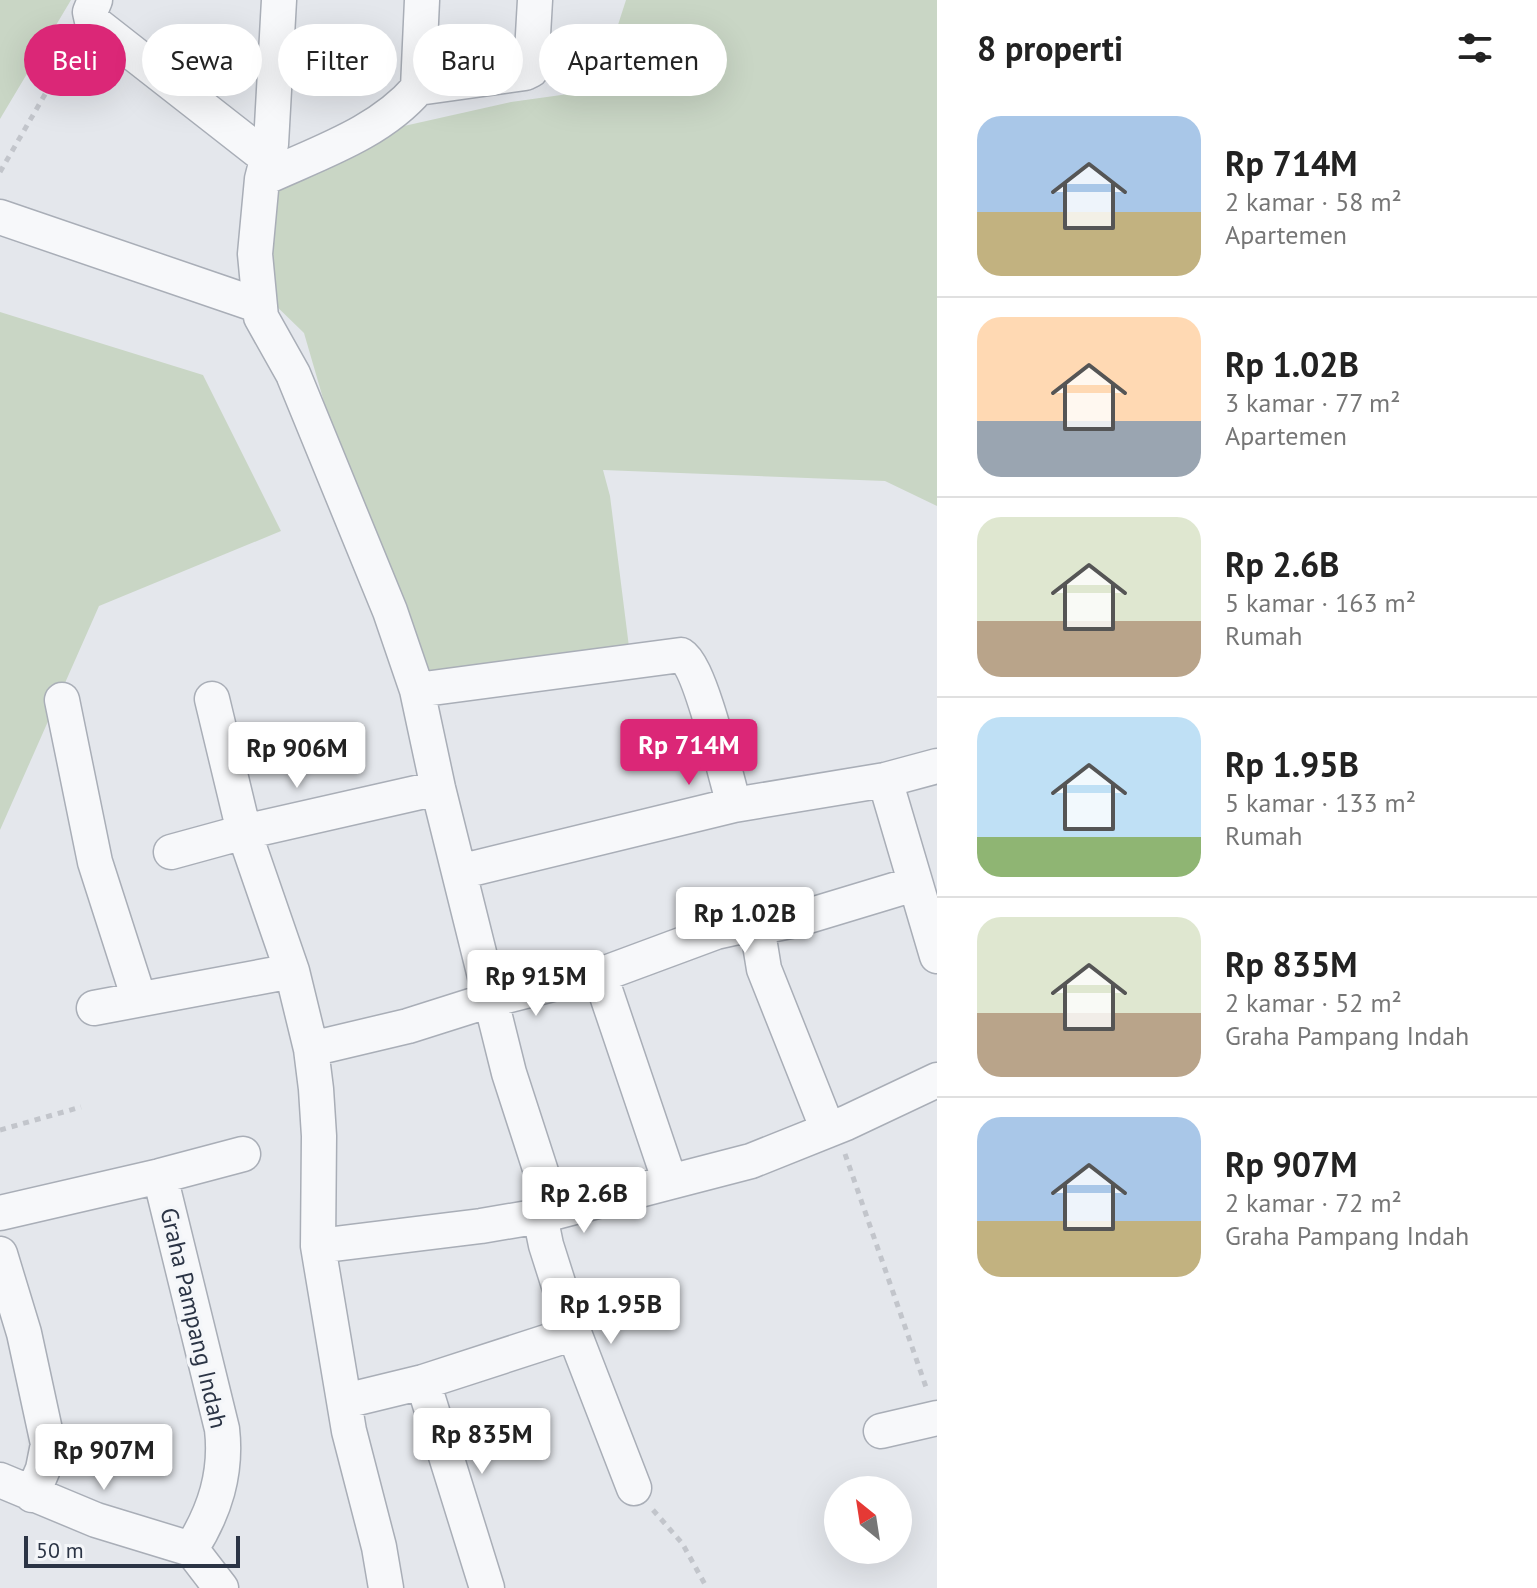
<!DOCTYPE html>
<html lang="id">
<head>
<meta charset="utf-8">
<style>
	:root { --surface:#fff; --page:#f6f6f6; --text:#222; --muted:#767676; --line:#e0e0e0; --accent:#db2777 }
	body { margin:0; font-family:"PT Sans",sans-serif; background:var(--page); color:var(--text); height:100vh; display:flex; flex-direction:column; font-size:30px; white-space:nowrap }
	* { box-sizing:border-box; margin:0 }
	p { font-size:26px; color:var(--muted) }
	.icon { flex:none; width:44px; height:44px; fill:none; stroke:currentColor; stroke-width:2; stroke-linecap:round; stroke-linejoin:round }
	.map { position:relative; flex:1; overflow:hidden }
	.sheet { display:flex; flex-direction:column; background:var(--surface); width:600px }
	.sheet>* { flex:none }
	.hud { position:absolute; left:24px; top:24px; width:760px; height:72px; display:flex; gap:16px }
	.needle { width:52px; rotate:330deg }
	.fabs { position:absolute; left:824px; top:1476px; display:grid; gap:16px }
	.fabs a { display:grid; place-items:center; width:88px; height:88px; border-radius:50%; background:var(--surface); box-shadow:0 8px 32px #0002; font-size:40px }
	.scale { position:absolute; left:24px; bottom:20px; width:216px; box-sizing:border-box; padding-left:8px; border:4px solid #2b3445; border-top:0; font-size:22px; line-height:28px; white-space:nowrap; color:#2b3445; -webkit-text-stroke:6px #f4f6f9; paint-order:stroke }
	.price { position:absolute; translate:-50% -68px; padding:0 18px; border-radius:8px; background:#fff; color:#222; font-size:26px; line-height:52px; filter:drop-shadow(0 2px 4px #0008) }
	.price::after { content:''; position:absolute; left:50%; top:48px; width:24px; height:18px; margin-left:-12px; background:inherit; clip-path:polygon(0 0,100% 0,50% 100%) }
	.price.selected { background:var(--accent); color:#fff }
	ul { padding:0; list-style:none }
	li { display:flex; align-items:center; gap:24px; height:200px; padding:0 40px }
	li+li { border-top:2px solid var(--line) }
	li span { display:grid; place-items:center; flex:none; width:224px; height:160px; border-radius:24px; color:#555 }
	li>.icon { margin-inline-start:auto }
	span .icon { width:96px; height:96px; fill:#fffc; stroke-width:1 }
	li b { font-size:34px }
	h2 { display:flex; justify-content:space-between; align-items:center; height:96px; padding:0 40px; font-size:34px }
	.pill { padding:0 28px; border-radius:36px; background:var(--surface); box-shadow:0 8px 32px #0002; font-size:28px; line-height:72px }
	.pill.selected { background:var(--accent); color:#fff }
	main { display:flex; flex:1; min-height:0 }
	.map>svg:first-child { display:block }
</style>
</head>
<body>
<main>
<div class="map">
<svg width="937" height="1588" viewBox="0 0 937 1588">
	<rect width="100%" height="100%" fill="#e4e7ec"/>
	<path fill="#c9d6c5" d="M 0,0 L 71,0 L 0,119 Z
		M 626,0 L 937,0 L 937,506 L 885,481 L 603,470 L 610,496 L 629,647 L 426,679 L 338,450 L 304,333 L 269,299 L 274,176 L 404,126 L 511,102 L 597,90 Z
		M 0,312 L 203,375 L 281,531 L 99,606 L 0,830 Z"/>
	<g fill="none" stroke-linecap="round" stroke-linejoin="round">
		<g stroke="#a9aeb7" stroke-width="37">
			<path id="minor" d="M 95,0 L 90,12 L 92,21 L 267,158
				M 279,0 L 271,144 L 262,179 L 255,254 L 261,317 L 293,374 L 390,611 L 417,690 L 438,788 L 509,1073 L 554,1212
				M 418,88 L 422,0
				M 262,179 C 315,154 379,134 418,88 L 525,73 L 531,70 L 535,0
				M 0,217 L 260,306
				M 417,690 L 681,655 C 701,667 726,778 734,805
				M 212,699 L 244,832 L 292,971 L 311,1049 L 316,1089 L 319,1136 L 318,1246 L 349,1431 L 379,1547 L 386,1588
				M 62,700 L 95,862 L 139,999
				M 885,780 L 937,956
				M 171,852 L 244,832 L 438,788
				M 459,872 L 734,805 L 885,780 L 937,766
				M 757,926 L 764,969 L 828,1130
				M 600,975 L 670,1182
				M 94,1008 L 292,971
				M 311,1049 L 408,1026 L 490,1000 L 568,980 L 600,975 L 716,932 L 743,926 L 770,925 L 795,920 L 914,884
				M 160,1176 L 243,1154
				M 0,1213 L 160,1176 L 222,1429 C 227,1473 215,1511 191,1549
				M 540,1216 L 546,1245 L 574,1333 L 634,1488
				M 318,1246 L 481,1226 L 540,1216 L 670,1182 L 751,1161 L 846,1123 L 937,1080
				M 0,1254 L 24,1333 L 48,1444 L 43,1469 L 32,1495
				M 423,1382 L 487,1588
				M 345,1401 L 423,1382 L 574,1333
				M 881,1431 L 937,1418
				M 0,1480 L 96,1520 L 191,1549 L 221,1588"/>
		</g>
		<path stroke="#c2c5cb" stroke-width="5" stroke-dasharray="6 6" stroke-linecap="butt" d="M 0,172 L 73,46
			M 0,1130 L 81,1107
			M 845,1154 L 927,1390
			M 653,1510 L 682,1543 L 707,1588"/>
		<use href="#minor" stroke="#f7f8fa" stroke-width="34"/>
	</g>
	<g text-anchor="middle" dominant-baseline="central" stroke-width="7" stroke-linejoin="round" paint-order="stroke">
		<g font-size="24" fill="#2b3445" stroke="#f4f6f9">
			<text transform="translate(194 1318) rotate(77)">Graha Pampang Indah</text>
		</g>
	</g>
</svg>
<div class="fabs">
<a><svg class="needle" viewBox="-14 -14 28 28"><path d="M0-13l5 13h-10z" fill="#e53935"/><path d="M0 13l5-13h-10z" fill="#767676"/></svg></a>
</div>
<div class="scale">50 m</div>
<b class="price selected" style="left:689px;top:787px">Rp 714M</b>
<b class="price" style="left:297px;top:790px">Rp 906M</b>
<b class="price" style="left:745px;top:955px">Rp 1.02B</b>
<b class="price" style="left:536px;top:1018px">Rp 915M</b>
<b class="price" style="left:584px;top:1235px">Rp 2.6B</b>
<b class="price" style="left:611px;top:1346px">Rp 1.95B</b>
<b class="price" style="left:482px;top:1476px">Rp 835M</b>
<b class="price" style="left:104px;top:1492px">Rp 907M</b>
<div class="hud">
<a class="pill selected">Beli</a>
<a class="pill">Sewa</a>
<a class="pill">Filter</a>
<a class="pill">Baru</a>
<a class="pill">Apartemen</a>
</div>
</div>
<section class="sheet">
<h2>8 properti<svg class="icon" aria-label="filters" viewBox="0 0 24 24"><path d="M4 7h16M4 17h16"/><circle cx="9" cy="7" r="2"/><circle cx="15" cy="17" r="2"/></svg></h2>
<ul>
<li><span style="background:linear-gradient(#a9c7e8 60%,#c2b280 0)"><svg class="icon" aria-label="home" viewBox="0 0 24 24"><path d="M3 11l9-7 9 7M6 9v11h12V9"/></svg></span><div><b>Rp 714M</b><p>2 kamar · 58 m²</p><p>Apartemen</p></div></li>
<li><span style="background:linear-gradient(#ffd9b3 65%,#9aa5b1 0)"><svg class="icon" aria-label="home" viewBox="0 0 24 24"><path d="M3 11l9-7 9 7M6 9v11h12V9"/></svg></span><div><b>Rp 1.02B</b><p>3 kamar · 77 m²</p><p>Apartemen</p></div></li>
<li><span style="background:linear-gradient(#dfe7d0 65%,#b9a48a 0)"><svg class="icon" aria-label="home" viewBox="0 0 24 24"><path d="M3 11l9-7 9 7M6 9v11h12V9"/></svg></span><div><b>Rp 2.6B</b><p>5 kamar · 163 m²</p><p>Rumah</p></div></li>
<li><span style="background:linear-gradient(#bfe0f5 75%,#8fb573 0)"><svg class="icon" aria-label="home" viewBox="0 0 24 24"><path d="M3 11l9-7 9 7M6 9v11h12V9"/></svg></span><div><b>Rp 1.95B</b><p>5 kamar · 133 m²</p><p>Rumah</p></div></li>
<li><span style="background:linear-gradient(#dfe7d0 60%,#b9a48a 0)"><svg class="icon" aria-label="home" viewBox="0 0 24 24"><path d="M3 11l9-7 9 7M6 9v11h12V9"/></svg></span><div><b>Rp 835M</b><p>2 kamar · 52 m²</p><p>Graha Pampang Indah</p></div></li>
<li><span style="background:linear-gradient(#a9c7e8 65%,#c2b280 0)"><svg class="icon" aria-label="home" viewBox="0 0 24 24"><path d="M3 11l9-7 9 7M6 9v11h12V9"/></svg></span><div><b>Rp 907M</b><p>2 kamar · 72 m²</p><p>Graha Pampang Indah</p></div></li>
</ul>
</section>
</main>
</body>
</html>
